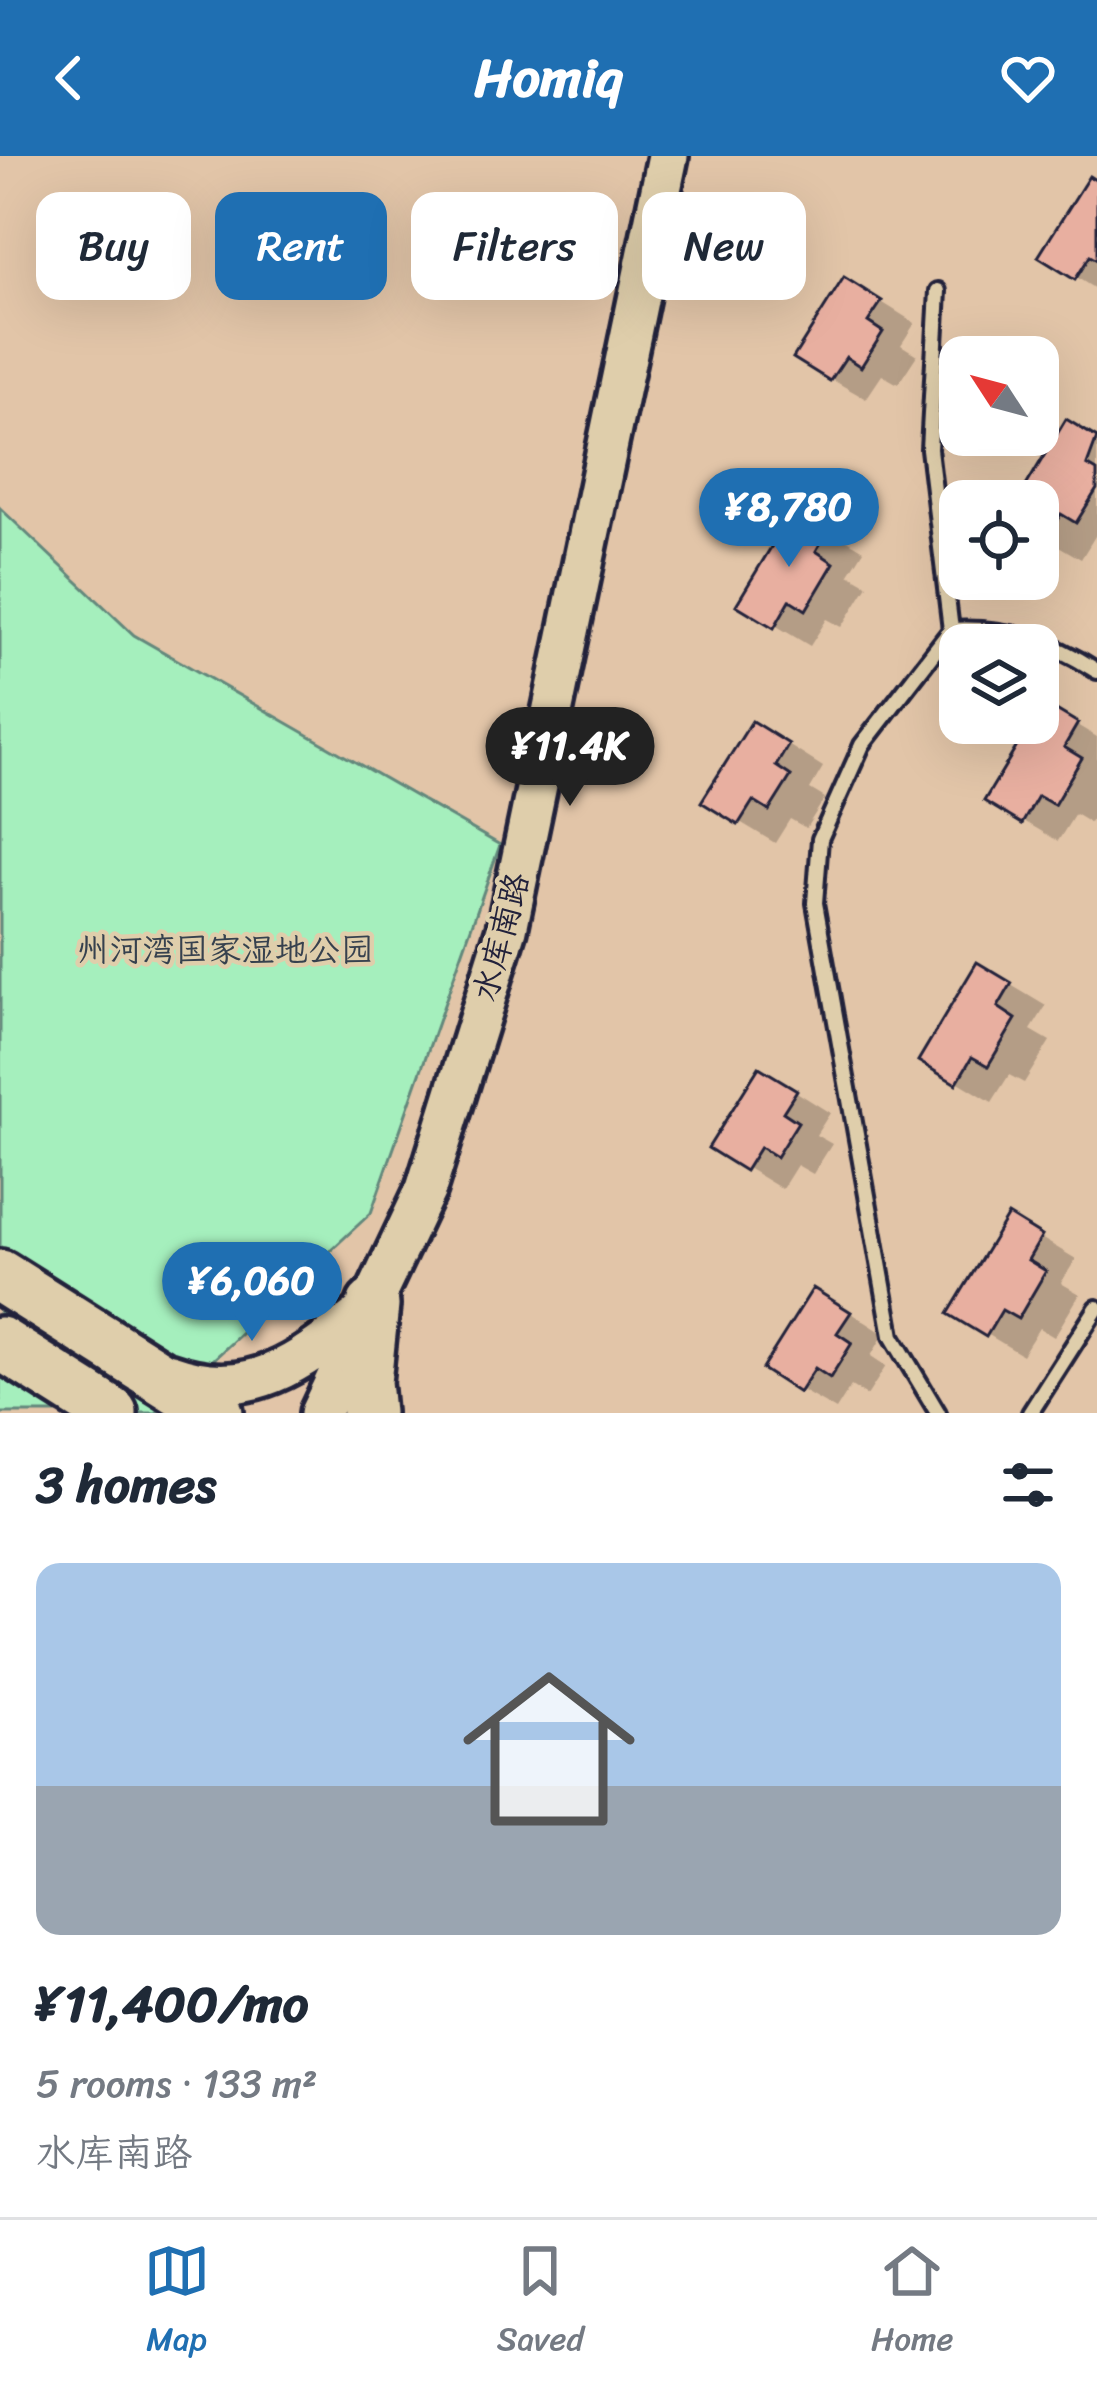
<!DOCTYPE html>
<html lang="en">
<head>
<meta charset="utf-8">
<style>
	:root { --surface:#fff; --page:#f2f2f3; --text:#1f2937; --muted:#747a83; --line:#e0e1e3; --accent:#1f6fb2 }
	body { margin:0; font-family:Sriracha,"LXGW WenKai TC",sans-serif; background:var(--page); color:var(--text); height:100vh; display:flex; flex-direction:column; font-size:45px; white-space:nowrap }
	* { box-sizing:border-box; margin:0 }
	p { font-size:39px; color:var(--muted) }
	.icon { flex:none; width:66px; height:66px; fill:none; stroke:currentColor; stroke-width:2; stroke-linecap:round; stroke-linejoin:round }
	.map { position:relative; height:1257px; overflow:hidden }
	.panel { display:flex; flex-direction:column; background:var(--surface); flex:1 }
	.panel>* { flex:none }
	.top-card { position:absolute; left:36px; top:36px; width:1026px; height:108px; display:flex; gap:24px }
	.needle { width:78px; rotate:306deg }
	.tools { position:absolute; left:939px; top:180px; display:grid; gap:24px }
	.tools a { display:grid; place-items:center; width:120px; height:120px; border-radius:24px; background:var(--surface); box-shadow:0 12px 48px #0002; font-size:60px }
	.price { position:absolute; translate:-50% -102px; padding:0 27px; border-radius:42px; background:var(--accent); color:#fff; font-size:39px; line-height:78px; filter:drop-shadow(0 3px 6px #0008) }
	.price::after { content:''; position:absolute; left:50%; top:72px; width:36px; height:27px; margin-left:-18px; background:inherit; clip-path:polygon(0 0,100% 0,50% 100%) }
	.price.active { background:#222; color:#fff }
	ul { padding:0; list-style:none }
	li { display:grid; align-content:center; gap:24px; height:636px; padding:0 36px }
	li+li { border-top:3px solid var(--line) }
	li span { display:grid; place-items:center; height:372px; border-radius:24px; color:#555 }
	li>.icon { margin-inline-start:auto }
	span .icon { width:216px; height:216px; fill:#fffc; stroke-width:1 }
	li b { font-size:51px }
	h2 { display:flex; justify-content:space-between; align-items:center; height:144px; padding:0 36px; font-size:51px }
	.chip { padding:0 42px; border-radius:24px; background:var(--surface); box-shadow:0 12px 48px #0002; font-size:42px; line-height:108px }
	.chip.active { background:var(--accent); color:#fff }
	header { display:flex; justify-content:space-between; align-items:center; height:156px; padding:0 36px; background:var(--accent); color:#fff; font-size:54px; font-weight:700 }
	.menu { display:flex; justify-content:space-around; align-items:center; height:168px; border-top:3px solid var(--line); background:var(--surface); font-size:33px; color:var(--muted) }
	.menu a { display:grid; justify-items:center; gap:6px }
	.menu .active { color:var(--accent) }
	.map>svg:first-child { display:block }
</style>
</head>
<body>
<header><svg class="icon" aria-label="back" viewBox="0 0 24 24"><path d="M15 5l-7 7 7 7"/></svg>Homiq<svg class="icon" aria-label="heart" viewBox="0 0 24 24"><path d="M12 20l-8-8c-3-5 5-10 8-4 3-6 11-1 8 4z"/></svg></header>
<div class="map">
<svg width="1097" height="1257" viewBox="0 0 1097 1257">
	<rect width="100%" height="100%" fill="#e2c5a8"/>
	<filter id="ink" filterUnits="userSpaceOnUse"><feTurbulence type="fractalNoise" baseFrequency=".00833" numOctaves="2"/><feDisplacementMap in="SourceGraphic" scale="24" xChannelSelector="R" yChannelSelector="G"/><feConvolveMatrix kernelMatrix="1 2 1 2 8 2 1 2 1" color-interpolation-filters="sRGB"/></filter>
	<g filter="url(#ink)">
		<path fill="#a5efbd" stroke="#64887c" stroke-width="3" d="M 0,352 L 134,479 L 500,689 L 371,1057 L 156,1257 L 0,1257 Z"/>
		<path fill="#0003" d="M 1097,28 L 1097,134 L 1042,100 Z
			M 880,145 L 915,167 L 901,189 L 917,199 L 898,228 L 882,219 L 866,243 L 831,223 Z
			M 1068,267 L 1097,284 L 1097,377 L 1081,403 L 1038,378 L 1038,345 L 1021,345 Z
			M 797,354 L 864,394 L 849,418 L 868,429 L 842,471 L 827,463 L 810,490 L 740,448 Z
			M 1045,550 L 1097,581 L 1097,656 L 1090,667 L 1075,658 L 1058,685 L 988,644 Z
			M 788,589 L 823,611 L 810,633 L 825,642 L 806,672 L 790,663 L 775,687 L 705,645 Z
			M 979,810 L 1046,850 L 1031,874 L 1050,885 L 1024,927 L 1009,919 L 992,946 L 922,904 Z
			M 795,935 L 830,957 L 816,979 L 832,988 L 813,1018 L 797,1009 L 782,1033 L 712,991 Z
			M 1009,1063 L 1076,1103 L 1061,1127 L 1080,1138 L 1054,1181 L 1039,1172 L 1022,1199 L 952,1157 Z
			M 850,1156 L 884,1178 L 871,1200 L 886,1210 L 867,1240 L 851,1230 L 836,1254 L 801,1234 Z"/>
		<path fill="#e8afa0" stroke="#22223b" stroke-width="3" d="M 1089,20 L 1097,25 L 1097,104 L 1090,100 L 1075,124 L 1038,101 Z
			M 844,121 L 882,145 L 868,166 L 883,176 L 861,211 L 846,201 L 830,225 L 793,202 Z
			M 1066,263 L 1097,282 L 1087,309 L 1097,315 L 1097,333 L 1076,367 L 1061,358 L 1044,385 L 1038,381 L 1038,345 L 1017,345 Z
			M 796,350 L 830,371 L 816,395 L 834,407 L 806,454 L 790,444 L 774,472 L 736,449 Z
			M 1043,546 L 1078,567 L 1064,591 L 1082,602 L 1054,649 L 1038,640 L 1022,668 L 984,645 L 1031,567 L 1038,567 Z
			M 752,565 L 789,588 L 776,610 L 791,620 L 769,655 L 753,645 L 738,669 L 701,646 Z
			M 977,806 L 1012,827 L 998,851 L 1016,863 L 988,910 L 972,901 L 956,928 L 918,905 Z
			M 759,911 L 797,934 L 783,956 L 798,966 L 776,1001 L 760,991 L 745,1015 L 708,992 Z
			M 1008,1059 L 1042,1080 L 1028,1104 L 1046,1115 L 1018,1163 L 1002,1154 L 986,1181 L 948,1158 Z
			M 813,1132 L 851,1156 L 837,1177 L 852,1187 L 830,1222 L 815,1212 L 799,1237 L 762,1213 Z"/>
		<g fill="none" stroke-linecap="round" stroke-linejoin="round">
			<g stroke="#22223b" stroke-width="22">
				<path id="lane" d="M 951,474 C 1006,471 1051,485 1097,515
					M 938,1257 L 892,1180 L 815,747 L 820,683 L 862,589 L 951,474 L 929,293 L 938,135
					M 1030,1257 L 1097,1152"/>
			</g>
			<g stroke="#22223b" stroke-width="48">
				<path id="secondary" d="M 171,1218 C 252,1247 303,1204 364,1156
					M 320,1257 L 426,1033 L 507,773 L 668,0"/>
			</g>
			<g stroke="#22223b" stroke-width="60">
				<path id="highway" d="M 0,1120 L 217,1257
					M 0,1187 L 111,1257
					M 368,1257 L 365,1226 L 373,1149"/>
			</g>
			<use href="#lane" stroke="#dfceab" stroke-width="14"/>
			<use href="#secondary" stroke="#dfceab" stroke-width="39"/>
			<use href="#highway" stroke="#dfceab" stroke-width="51"/>
		</g>
	</g>
	<g text-anchor="middle" dominant-baseline="central" stroke-width="9" stroke-linejoin="round" paint-order="stroke">
		<g font-size="33" fill="#22223b" stroke="#dfceab">
			<text transform="translate(501 781) rotate(-75)">水库南路</text>
		</g>
		<g font-size="33" fill="#36414e" stroke="#dfceab">
			<text x="225" y="794">州河湾国家湿地公园</text>
		</g>
	</g>
</svg>
<div class="tools">
<a><svg class="needle" viewBox="-14 -14 28 28"><path d="M0-13l5 13h-10z" fill="#e53935"/><path d="M0 13l5-13h-10z" fill="#747a83"/></svg></a>
<a><svg class="icon" aria-label="locate" viewBox="0 0 24 24"><circle cx="12" cy="12" r="6"/><path d="M12 2v4M12 18v4M2 12h4M18 12h4"/></svg></a>
<a><svg class="icon" aria-label="layers" viewBox="0 0 24 24"><path d="M12 4l9 5-9 5-9-5zM3 14l9 5 9-5"/></svg></a>
</div>
<b class="price" style="left:789px;top:414px">¥8,780</b>
<b class="price active" style="left:570px;top:653px">¥11.4K</b>
<b class="price" style="left:252px;top:1188px">¥6,060</b>
<div class="top-card">
<a class="chip">Buy</a>
<a class="chip active">Rent</a>
<a class="chip">Filters</a>
<a class="chip">New</a>
</div>
</div>
<section class="panel">
<h2>3 homes<svg class="icon" aria-label="filters" viewBox="0 0 24 24"><path d="M4 7h16M4 17h16"/><circle cx="9" cy="7" r="2"/><circle cx="15" cy="17" r="2"/></svg></h2>
<ul>
<li><span style="background:linear-gradient(#a9c7e8 60%,#9aa5b1 0)"><svg class="icon" aria-label="home" viewBox="0 0 24 24"><path d="M3 11l9-7 9 7M6 9v11h12V9"/></svg></span><div><b>¥11,400/mo</b><p>5 rooms · 133 m²</p><p>水库南路</p></div></li>
</ul>
</section>
<nav class="menu">
<a class="active"><svg class="icon" aria-label="map" viewBox="0 0 24 24"><path d="M3 6l6-2 6 2 6-2v14l-6 2-6-2-6 2zM9 4v14M15 6v14"/></svg>Map</a>
<a><svg class="icon" aria-label="saved" viewBox="0 0 24 24"><path d="M7 4h10v16l-5-4-5 4z"/></svg>Saved</a>
<a><svg class="icon" aria-label="home" viewBox="0 0 24 24"><path d="M3 11l9-7 9 7M6 9v11h12V9"/></svg>Home</a>
</nav>
</body>
</html>
